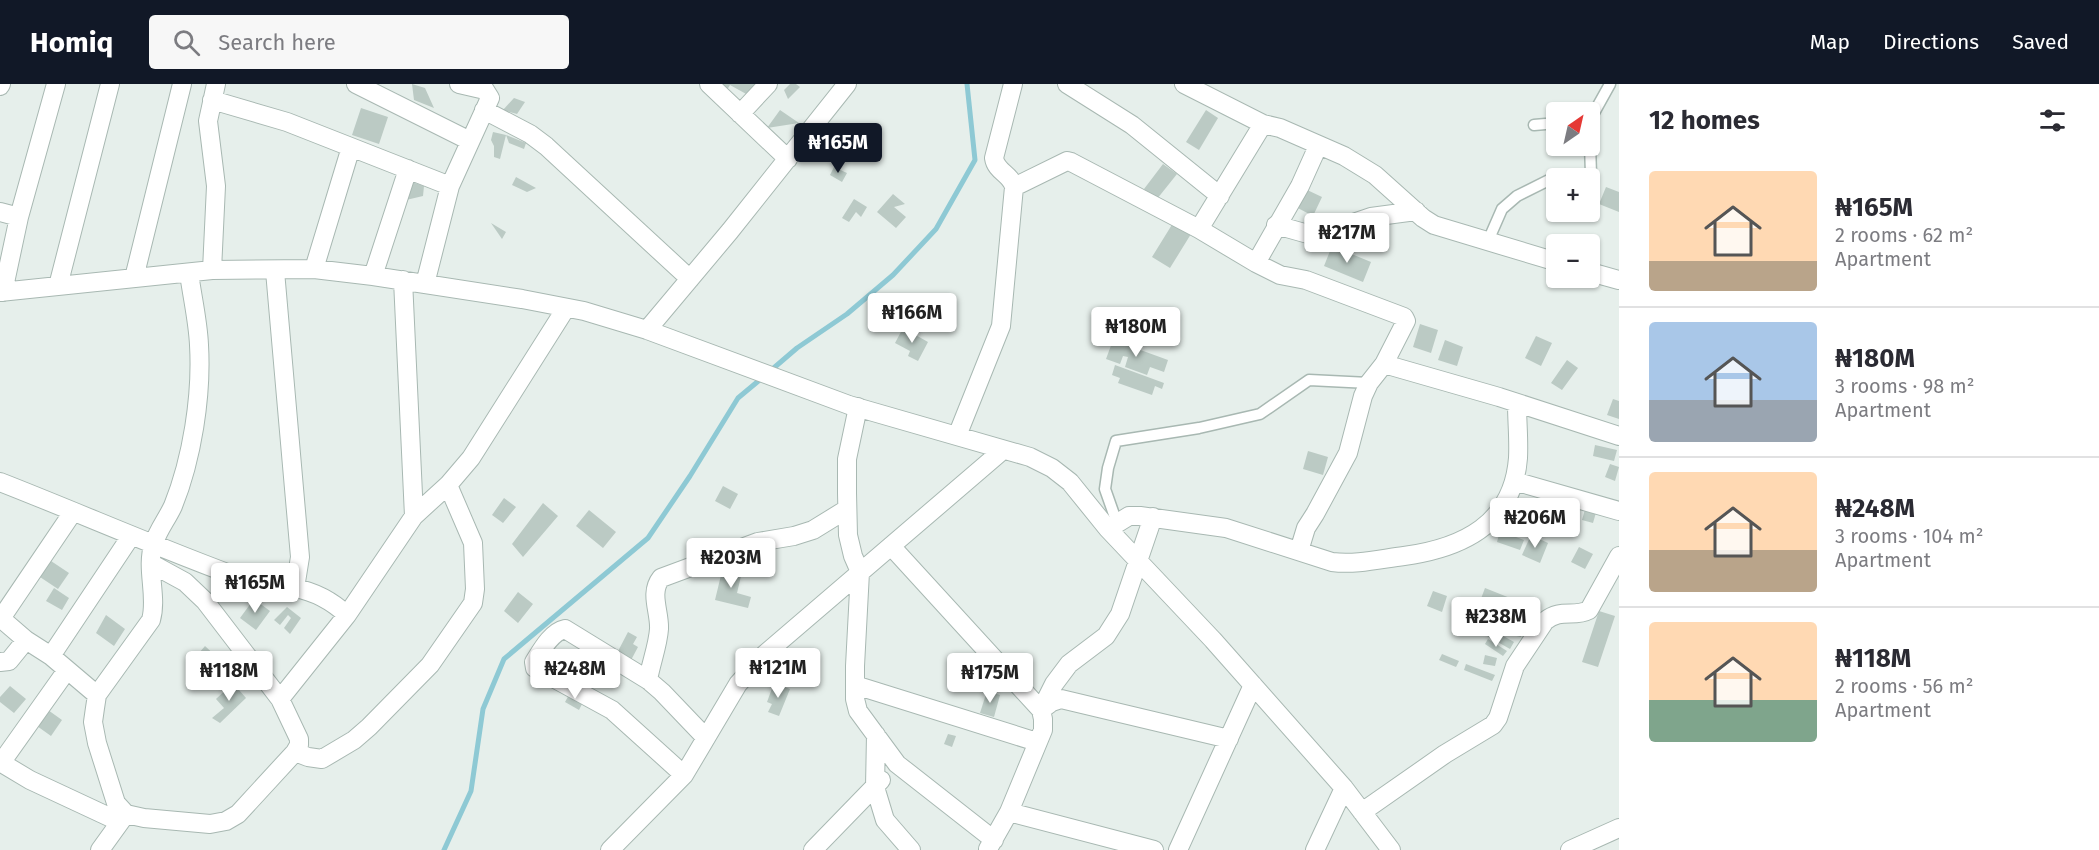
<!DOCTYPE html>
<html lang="en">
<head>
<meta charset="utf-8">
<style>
	:root { --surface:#fff; --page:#f7f7f7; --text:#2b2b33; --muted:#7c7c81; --line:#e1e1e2; --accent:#111827 }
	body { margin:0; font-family:"Fira Sans",sans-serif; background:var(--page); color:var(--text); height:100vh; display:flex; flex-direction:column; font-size:22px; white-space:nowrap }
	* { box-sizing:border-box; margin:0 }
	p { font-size:20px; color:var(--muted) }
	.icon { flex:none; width:33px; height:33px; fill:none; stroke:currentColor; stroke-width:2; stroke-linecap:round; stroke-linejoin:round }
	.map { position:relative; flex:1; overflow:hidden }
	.panel { display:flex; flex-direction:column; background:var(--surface); width:480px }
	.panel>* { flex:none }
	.needle { width:39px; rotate:34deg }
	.fabs { position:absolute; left:1546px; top:18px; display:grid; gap:12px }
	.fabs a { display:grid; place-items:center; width:54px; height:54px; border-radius:6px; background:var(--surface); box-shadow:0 2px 4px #0004; font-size:30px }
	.price { position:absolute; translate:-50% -51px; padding:0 14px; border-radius:6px; background:#fff; color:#222; font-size:20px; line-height:39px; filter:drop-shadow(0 2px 3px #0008) }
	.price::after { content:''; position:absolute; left:50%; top:36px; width:18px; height:14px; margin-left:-9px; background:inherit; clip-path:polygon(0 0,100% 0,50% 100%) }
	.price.selected { background:var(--accent); color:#fff }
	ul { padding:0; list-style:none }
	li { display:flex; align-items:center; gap:18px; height:150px; padding:0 30px }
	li+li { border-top:2px solid var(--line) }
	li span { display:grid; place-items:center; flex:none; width:168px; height:120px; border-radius:6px; color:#555 }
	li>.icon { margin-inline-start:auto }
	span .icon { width:72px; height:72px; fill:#fffc; stroke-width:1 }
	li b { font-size:26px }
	h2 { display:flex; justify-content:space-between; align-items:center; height:72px; padding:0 30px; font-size:26px }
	header { display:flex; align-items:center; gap:36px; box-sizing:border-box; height:84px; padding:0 30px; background:var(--accent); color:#fff }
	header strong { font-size:28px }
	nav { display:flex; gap:33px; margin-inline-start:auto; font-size:21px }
	.search { width:420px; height:54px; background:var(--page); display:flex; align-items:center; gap:15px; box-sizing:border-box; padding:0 21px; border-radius:6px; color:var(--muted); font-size:22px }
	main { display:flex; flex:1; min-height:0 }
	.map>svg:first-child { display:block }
</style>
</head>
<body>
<header>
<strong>Homiq</strong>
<div class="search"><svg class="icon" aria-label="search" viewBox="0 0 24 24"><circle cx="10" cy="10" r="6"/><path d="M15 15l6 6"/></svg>Search here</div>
<nav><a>Map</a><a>Directions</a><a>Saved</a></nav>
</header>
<main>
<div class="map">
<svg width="1619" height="766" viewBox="0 0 1619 766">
	<rect width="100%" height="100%" fill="#e6efeb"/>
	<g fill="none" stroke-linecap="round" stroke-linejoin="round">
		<path stroke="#8ec9d4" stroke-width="5" d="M 769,288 L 797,264 L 847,230 L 893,191 L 936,145 L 975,76 L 967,0
			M 444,766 L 471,707 L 483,625 L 504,575 L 648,454 L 690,392 L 738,314 L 762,294"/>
	</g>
	<path fill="#bbcac4" d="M 412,0 L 425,4 L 434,24 L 414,16 Z
		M 721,0 L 755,0 L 748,11 L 730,1 L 727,6 Z
		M 790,0 L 796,0 L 800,3 L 788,15 L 784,6 Z
		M 514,14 L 525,18 L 517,30 L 503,26 Z
		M 361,24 L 388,33 L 379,60 L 352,51 Z
		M 780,26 L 799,39 L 767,44 Z
		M 1206,26 L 1218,34 L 1199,66 L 1186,58 Z
		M 493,48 L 506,51 L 500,75 L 494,73 L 494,62 L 491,56 Z
		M 506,51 L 526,59 L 524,65 L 509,59 Z
		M 1163,80 L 1177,90 L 1157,115 L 1144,105 Z
		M 834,83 L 847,89 L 842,98 L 830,91 Z
		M 516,93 L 536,104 L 527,108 L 512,101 Z
		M 412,98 L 424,102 L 423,112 L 406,116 Z
		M 1606,103 L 1619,108 L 1619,128 L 1599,120 Z
		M 1303,104 L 1322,113 L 1313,132 L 1294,122 Z
		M 893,110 L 905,120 L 894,123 L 906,133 L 896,144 L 877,128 Z
		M 854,115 L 867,123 L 861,133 L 856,128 L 849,138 L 842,134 Z
		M 491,139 L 506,148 L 502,155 Z
		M 1173,139 L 1191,150 L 1170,184 L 1152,173 Z
		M 1332,162 L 1371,178 L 1363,198 L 1324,182 Z
		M 1420,240 L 1438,246 L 1431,269 L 1413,263 Z
		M 903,244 L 928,258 L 918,277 L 908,272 L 910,267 L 895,259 Z
		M 1536,252 L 1552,259 L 1541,282 L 1525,274 Z
		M 1113,256 L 1168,276 L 1164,288 L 1150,283 L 1147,291 L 1125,283 L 1128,273 L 1123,272 L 1120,280 L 1106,275 Z
		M 1445,256 L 1463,263 L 1457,282 L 1438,276 Z
		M 1567,276 L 1578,284 L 1562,306 L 1551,299 Z
		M 1115,281 L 1164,299 L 1162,305 L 1155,302 L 1152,311 L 1118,299 L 1120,294 L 1112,291 Z
		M 1613,315 L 1619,317 L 1619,335 L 1607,331 Z
		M 1595,361 L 1617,366 L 1614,377 L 1593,372 Z
		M 1308,367 L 1328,373 L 1323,391 L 1303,385 Z
		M 1610,380 L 1619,383 L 1615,397 L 1605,393 Z
		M 723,402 L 738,410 L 730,425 L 715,417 Z
		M 504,414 L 516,423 L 503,439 L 492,431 Z
		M 543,419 L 558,432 L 523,473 L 512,460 Z
		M 1510,419 L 1518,423 L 1507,447 L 1499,443 Z
		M 1554,419 L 1580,426 L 1577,437 L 1551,430 Z
		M 1586,422 L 1597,425 L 1593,439 L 1582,436 Z
		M 589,426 L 616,448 L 603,464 L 576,442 Z
		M 1557,436 L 1576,441 L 1574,451 L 1555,446 Z
		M 1523,437 L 1529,440 L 1524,453 L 1517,450 Z
		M 1500,447 L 1524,456 L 1520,466 L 1497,458 Z
		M 1531,451 L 1548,459 L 1540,479 L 1522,471 Z
		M 1579,463 L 1593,470 L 1585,485 L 1571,478 Z
		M 51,477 L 69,489 L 58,505 L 40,493 Z
		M 723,483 L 742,488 L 737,509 L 751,513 L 748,524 L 715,516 Z
		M 54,504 L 69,514 L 62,526 L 46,517 Z
		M 1485,504 L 1525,520 L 1519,536 L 1479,520 Z
		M 1433,507 L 1447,512 L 1442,528 L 1427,522 Z
		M 518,508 L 533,520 L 518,539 L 504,527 Z
		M 254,515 L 270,527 L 256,546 L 240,534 Z
		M 287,523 L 301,534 L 290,550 L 284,544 L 291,534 L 288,531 L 280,541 L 274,536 Z
		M 1599,527 L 1615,532 L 1598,583 L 1582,578 Z
		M 106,531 L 125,545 L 114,562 L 96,549 Z
		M 1514,541 L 1522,542 L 1521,553 L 1512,551 Z
		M 1491,545 L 1514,558 L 1510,565 L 1487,552 Z
		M 628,548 L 637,553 L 633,560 L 638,563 L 630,578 L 616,571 Z
		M 1488,555 L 1507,567 L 1503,572 L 1485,560 Z
		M 205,562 L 221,577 L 203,597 L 187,583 Z
		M 1442,570 L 1459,577 L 1456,583 L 1439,576 Z
		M 1485,571 L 1497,574 L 1495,582 L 1483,580 Z
		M 1466,580 L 1495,591 L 1492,597 L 1464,586 Z
		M 233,599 L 246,614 L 220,639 L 212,634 L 224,624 L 216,615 Z
		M 774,599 L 790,605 L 779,632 L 768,628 L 772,620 L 767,618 Z
		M 10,602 L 26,615 L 14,629 L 0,618 L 0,613 Z
		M 573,604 L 584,616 L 579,626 L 565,618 Z
		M 987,607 L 1000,611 L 994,633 L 980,629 Z
		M 48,626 L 62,636 L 51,652 L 37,642 Z
		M 948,650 L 956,652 L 952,663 L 944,660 Z"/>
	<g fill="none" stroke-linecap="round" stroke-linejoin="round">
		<g stroke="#a8b8b2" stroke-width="13">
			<path id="service" d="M 1590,36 L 1610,0
				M 1534,41 L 1557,39
				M 1488,157 L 1502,125 L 1517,112 L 1557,92 L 1586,94 L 1591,90 L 1590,61
				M 1117,439 L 1105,405 L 1108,384 L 1116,357 L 1199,344 L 1260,330 L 1309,296 L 1369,299"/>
		</g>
		<g stroke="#a8b8b2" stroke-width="20">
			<path id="minor" d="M 356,0 L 470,57
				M 709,0 L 788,75
				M 1067,0 L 1132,41 L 1220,112
				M 1184,0 L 1263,40 L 1280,44 L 1344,72 L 1375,91 L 1423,134 L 1434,141 L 1557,178
				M 0,2 L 1,0
				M 212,16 L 287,38 L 450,102
				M 484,26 L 530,50 L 546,62 L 690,195
				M 740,30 L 768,0
				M 1014,103 L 1067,77 L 1071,78 L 1199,145 L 1256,179 L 1280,191 L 1306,196 L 1404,233 L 1406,237 L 1384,280 L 1369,299 L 1363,312 L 1348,369 L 1315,430 L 1306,444 L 1299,467
				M 0,128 L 19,133
				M 1276,141 L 1315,152 L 1371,133 L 1416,127
				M 1199,145 L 1263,40
				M 1256,179 L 1300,102 L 1318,62
				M 314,185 L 351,63
				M 212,186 L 216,102 L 208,37 L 216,0
				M 275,187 L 300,473 L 295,504
				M 1590,188 L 1619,196
				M 373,192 L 408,85
				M 134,194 L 182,0
				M 403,196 L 414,432
				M 425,200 L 450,102 L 490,14 L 485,6 L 459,0
				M 58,202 L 110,0
				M 0,208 L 212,186 L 314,185 L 373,192 L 522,215 L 584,227 L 647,246 L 849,321 L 1030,373 L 1052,384 L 1070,398 L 1108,445 L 1213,556 L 1344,704 L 1391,766
				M 3,208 L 19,133 L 56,0
				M 647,246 L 730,147 L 847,0
				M 1384,280 L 1499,313 L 1619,352
				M 858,323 L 847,375 L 847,409 L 848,451 L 853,472 L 860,488 L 855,582 L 855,615 L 858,627 L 897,680 L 994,756
				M 957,352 L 1001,242 L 1014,103 C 1011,90 996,88 994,74 L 1013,0
				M 1514,397 L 1619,427
				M 0,398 C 82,430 163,466 246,496 C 262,502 279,500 295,504 C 316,508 332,517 347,531
				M 73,428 L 2,533 L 4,537 L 26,556 L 51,572 L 97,611
				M 1108,445 L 1129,432 L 1140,432 L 1226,444 L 1332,478 C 1356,481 1380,475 1404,472 C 1463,464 1513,440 1518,374 C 1519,356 1517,338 1517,319
				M 891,462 L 1041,626 L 1043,635 L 1043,646 L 1009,728 L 988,765
				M 152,480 L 185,498 L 205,517 L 280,615 L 299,655 L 299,661 L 295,668 L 238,730 L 226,737 L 210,740 L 144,734 L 126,730 L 116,719 L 97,659 L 93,638 L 95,624 L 97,611 L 151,536 C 158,512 145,484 154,459 C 158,446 167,435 173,422 C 192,375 202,312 199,261 C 198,237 192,212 189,189
				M 51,572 L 131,452
				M 0,578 L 9,577 L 26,556
				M 648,596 C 651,579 658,561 659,545 C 660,528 649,509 661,494 L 758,458 L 794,452 L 813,446 L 847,425
				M 855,601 L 1037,658
				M 280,615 L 347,531 L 414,432 L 448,401 L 471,374 L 566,224
				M 1041,626 L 1054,600 L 1069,580 L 1106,552 L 1120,530 L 1153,433
				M 1041,626 L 1052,618 L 1061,615 L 1229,655
				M 876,651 L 875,703 L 885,736 L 911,766
				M 295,668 L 308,673 L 322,675 L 354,656 L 369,643 L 430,581 L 473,519 L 475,505 L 473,459 L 448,401
				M 0,678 L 30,696 L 120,738
				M 1,679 L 67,586
				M 684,691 L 612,626 L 535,584 L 534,578 C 541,567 551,548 565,545 L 648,596 L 662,608 L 706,654
				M 1009,728 L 1154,766
				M 1362,728 L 1445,670 L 1493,641 L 1498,634 L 1515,582 L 1545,537 C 1561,524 1574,534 1589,526 L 1619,472
				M 100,766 L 126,730
				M 610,766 L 684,691 L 738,600 L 765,570 L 1003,366
				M 813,766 L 881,696
				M 1178,766 L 1253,601
				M 1315,766 L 1344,704
				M 1570,766 L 1619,744"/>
		</g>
		<use href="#service" stroke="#fff" stroke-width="10"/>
		<use href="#minor" stroke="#fff" stroke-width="18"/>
	</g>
</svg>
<div class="fabs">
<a><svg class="needle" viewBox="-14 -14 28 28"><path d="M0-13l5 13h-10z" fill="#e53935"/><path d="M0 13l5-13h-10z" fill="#7c7c81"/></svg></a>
<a>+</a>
<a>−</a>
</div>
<b class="price selected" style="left:838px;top:90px">₦165M</b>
<b class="price" style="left:1347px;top:180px">₦217M</b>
<b class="price" style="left:912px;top:260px">₦166M</b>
<b class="price" style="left:1136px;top:274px">₦180M</b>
<b class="price" style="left:1535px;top:465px">₦206M</b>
<b class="price" style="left:731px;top:505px">₦203M</b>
<b class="price" style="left:255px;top:530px">₦165M</b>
<b class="price" style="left:1496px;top:564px">₦238M</b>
<b class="price" style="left:778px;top:615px">₦121M</b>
<b class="price" style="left:575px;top:616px">₦248M</b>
<b class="price" style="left:229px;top:618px">₦118M</b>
<b class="price" style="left:990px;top:620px">₦175M</b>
</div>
<section class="panel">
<h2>12 homes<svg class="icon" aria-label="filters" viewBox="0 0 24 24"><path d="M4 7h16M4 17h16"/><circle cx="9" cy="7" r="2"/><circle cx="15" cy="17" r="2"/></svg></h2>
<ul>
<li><span style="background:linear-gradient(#ffd9b3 75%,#b9a48a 0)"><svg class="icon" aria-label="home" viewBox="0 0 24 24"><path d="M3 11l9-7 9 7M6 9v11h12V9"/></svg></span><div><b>₦165M</b><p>2 rooms · 62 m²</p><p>Apartment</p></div></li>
<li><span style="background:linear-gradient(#a9c7e8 65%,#9aa5b1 0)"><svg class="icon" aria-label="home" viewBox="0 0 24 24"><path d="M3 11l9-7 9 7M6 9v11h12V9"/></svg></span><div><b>₦180M</b><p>3 rooms · 98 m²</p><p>Apartment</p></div></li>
<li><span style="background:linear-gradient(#ffd9b3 65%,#b9a48a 0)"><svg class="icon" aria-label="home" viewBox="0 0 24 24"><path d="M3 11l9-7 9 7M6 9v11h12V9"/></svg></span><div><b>₦248M</b><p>3 rooms · 104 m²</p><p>Apartment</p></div></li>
<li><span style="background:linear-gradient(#ffd9b3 65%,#7fa58c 0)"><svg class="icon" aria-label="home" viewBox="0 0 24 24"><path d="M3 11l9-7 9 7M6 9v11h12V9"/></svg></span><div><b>₦118M</b><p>2 rooms · 56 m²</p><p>Apartment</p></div></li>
</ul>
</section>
</main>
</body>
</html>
